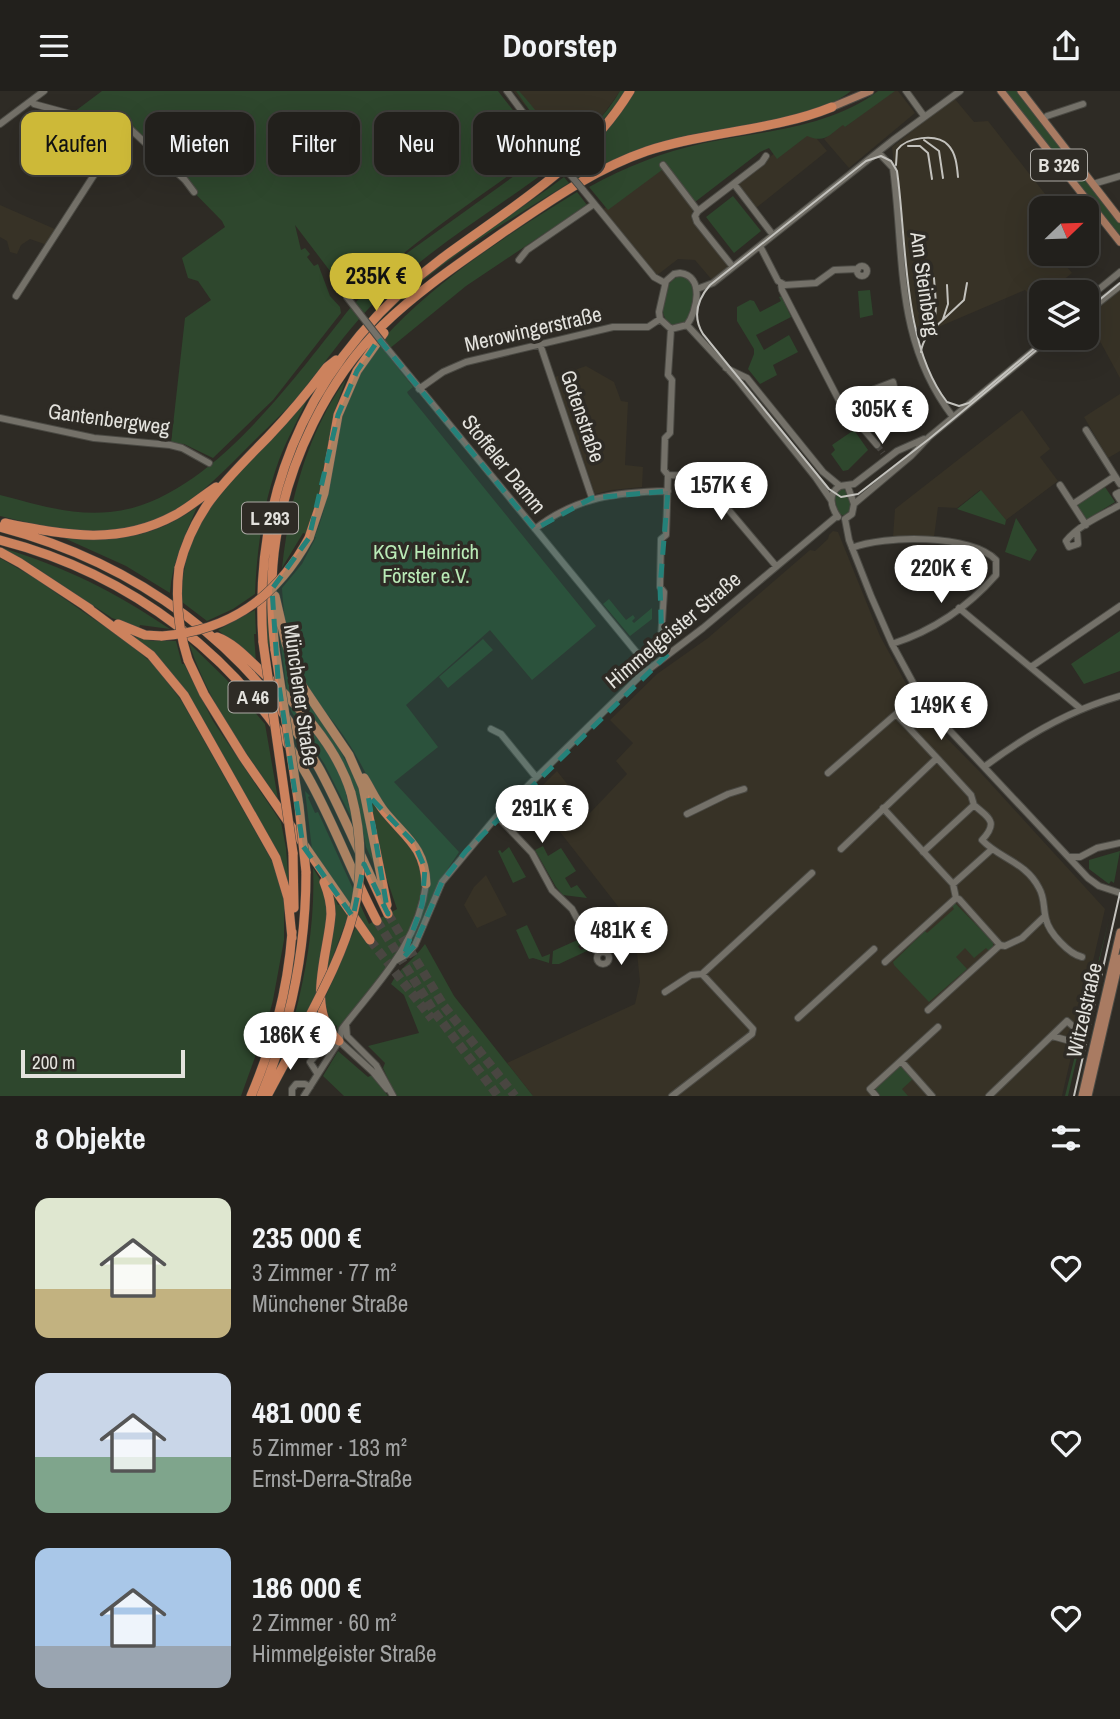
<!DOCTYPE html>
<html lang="de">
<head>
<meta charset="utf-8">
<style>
	:root { --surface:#22201c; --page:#2a2825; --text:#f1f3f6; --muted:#a2a3a3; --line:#3f3e3b; --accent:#cdb938 }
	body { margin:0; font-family:"Archivo Narrow",sans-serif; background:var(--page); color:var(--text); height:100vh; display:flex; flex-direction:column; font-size:26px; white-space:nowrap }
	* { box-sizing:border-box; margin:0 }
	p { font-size:23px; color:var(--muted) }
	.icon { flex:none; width:38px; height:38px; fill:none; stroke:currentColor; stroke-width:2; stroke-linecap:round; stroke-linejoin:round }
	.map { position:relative; height:1005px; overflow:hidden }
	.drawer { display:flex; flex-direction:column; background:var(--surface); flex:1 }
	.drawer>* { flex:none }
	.top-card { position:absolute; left:21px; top:21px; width:700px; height:63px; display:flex; gap:14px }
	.needle { width:46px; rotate:67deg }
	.controls { position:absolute; left:1029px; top:105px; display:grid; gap:14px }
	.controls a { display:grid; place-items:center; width:70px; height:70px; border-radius:14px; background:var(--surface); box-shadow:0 7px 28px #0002,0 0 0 2px var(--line); font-size:35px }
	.scale { position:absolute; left:21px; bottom:18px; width:164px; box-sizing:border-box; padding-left:7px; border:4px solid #e3e2dd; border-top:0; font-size:19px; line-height:24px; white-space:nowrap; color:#e3e2dd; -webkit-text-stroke:5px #2e2b25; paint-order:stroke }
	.price { position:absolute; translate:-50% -60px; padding:0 16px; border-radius:24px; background:#fff; color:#222; font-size:23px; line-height:46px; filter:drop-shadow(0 2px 4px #0008) }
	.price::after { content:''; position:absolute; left:50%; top:42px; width:21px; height:16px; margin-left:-10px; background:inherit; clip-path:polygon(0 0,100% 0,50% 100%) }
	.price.current { background:var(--accent); color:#111 }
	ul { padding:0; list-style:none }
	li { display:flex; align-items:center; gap:21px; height:175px; padding:0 35px }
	li span { display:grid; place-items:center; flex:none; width:196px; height:140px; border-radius:14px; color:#555 }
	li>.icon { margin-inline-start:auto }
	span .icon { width:84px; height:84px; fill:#fffc; stroke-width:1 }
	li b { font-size:30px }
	h2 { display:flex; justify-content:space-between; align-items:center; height:84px; padding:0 35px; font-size:30px }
	.chip { padding:0 24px; border-radius:14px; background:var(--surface); box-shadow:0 7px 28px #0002,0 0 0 2px var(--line); font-size:24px; line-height:63px }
	.chip.current { background:var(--accent); color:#111 }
	header { display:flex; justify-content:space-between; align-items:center; height:91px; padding:0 35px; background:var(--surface); font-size:32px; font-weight:800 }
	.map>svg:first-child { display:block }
</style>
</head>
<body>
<header><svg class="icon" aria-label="menu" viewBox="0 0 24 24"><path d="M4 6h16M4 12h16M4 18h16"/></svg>Doorstep<svg class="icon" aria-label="share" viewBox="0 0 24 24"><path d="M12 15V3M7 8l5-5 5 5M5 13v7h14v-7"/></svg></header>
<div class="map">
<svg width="1120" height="1005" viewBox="0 0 1120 1005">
	<rect width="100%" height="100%" fill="#2e2b25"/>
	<path fill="#373226" d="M 513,0 L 620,0 L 600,28 L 583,42 L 566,43 L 554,39 L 524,13 Z
		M 892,0 L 898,0 L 915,22 L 849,77 L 824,48 L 843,33 L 845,36 Z
		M 954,7 L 974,31 L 988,30 L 1056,117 L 1041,117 L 1041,163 L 1056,163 L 1072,182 L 1057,194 L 1059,196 L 1052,201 L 1041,201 L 1041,209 L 1038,212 L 1025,199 L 915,246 L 909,229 L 892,56 Z
		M 807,36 L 827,60 L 756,117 L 736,93 Z
		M 663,74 L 692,113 L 693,130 L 729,176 L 712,189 L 695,169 L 678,168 L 656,185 L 602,119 Z
		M 0,114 L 57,139 L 47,154 L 30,148 L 21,154 L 17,163 L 10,161 L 7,150 L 0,146 Z
		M 1120,200 L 1120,287 L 1101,252 L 1087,236 L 1087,223 Z
		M 586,275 L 614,291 L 621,310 L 628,311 L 625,374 L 643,376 L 642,396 L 611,399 L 595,403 L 555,286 Z
		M 1120,303 L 1120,360 L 1108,367 L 1084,326 Z
		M 1022,319 L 1050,358 L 1040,366 L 1058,390 L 1006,429 L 980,399 L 957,417 L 938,416 L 934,446 L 893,446 L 895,418 Z
		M 833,440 L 838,441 L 880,545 L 922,622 L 980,681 L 1105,818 L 1062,1005 L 533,1005 L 507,972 L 635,913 L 640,891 L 636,852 L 624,823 L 532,705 L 557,680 L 590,722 L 627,683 L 616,670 L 633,652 L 610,629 L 657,583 L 708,547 L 810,459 L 815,460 L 828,448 L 829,444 Z
		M 486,784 L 507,824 L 477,837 L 464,814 L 474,796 Z"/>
	<path fill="#2e472d" d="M 102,0 L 498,0 L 544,59 C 479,107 409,151 352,209 L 295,134 L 301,159 L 305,157 L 310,163 L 307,166 L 314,175 L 318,173 L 330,205 L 340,216 L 341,222 L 273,309 L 213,367 L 184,353 L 171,352 L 185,227 L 211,209 L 198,190 L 188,187 L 182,167 L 225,136 L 222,130 L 129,35 L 74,21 Z
		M 516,0 L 519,0 C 530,12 540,26 552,37 C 580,61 608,20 620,0 L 627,0 L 585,51 L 564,69 Z
		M 635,0 L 851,0 C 809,33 732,33 681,46 C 645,55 610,71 577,88 L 570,80 L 593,61 L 591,58 L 616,28 Z
		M 878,0 L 895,0 L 845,36 L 843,34 C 828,45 825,52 807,45 L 777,68 L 769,57 L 760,61 L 695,111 L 666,76 L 608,119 L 589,96 C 625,76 663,61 704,52 C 762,40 830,37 878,0 Z
		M 1005,0 L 1017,0 L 1120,132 L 1120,147 Z
		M 546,62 L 555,74 C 493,120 424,160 370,216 C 345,242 325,272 303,299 C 284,323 261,342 240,364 C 200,404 165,437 105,440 C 70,442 34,433 0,425 L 0,404 C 36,413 71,425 110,421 C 207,412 294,287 351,216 L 362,221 L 355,212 L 396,170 Z
		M 564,86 L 569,92 C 518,124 465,154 419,193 C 303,289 261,408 270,556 L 266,554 C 256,409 308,286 418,192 C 464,153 516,122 564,86 Z
		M 577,101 L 587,114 L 466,195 L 389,258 L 383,248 C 435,190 510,142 577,101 Z
		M 733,105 L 761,140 L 734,162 L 706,126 Z
		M 681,185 L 691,190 C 695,200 694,223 685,231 C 682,234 678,234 674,235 C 654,228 662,188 681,185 Z
		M 870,199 L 873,224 L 860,227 L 858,200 Z
		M 782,205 L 791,226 L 756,244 L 764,259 L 789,244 L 798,261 L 773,274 L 777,284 L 760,293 L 748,278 L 754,263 L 754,258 L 737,230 L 737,216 L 750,209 L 754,210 L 760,221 L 781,210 L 779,206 Z
		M 379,253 L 413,296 L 407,301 L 408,303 L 596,535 L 532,589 L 490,539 L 406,614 L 438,656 L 394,691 L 459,761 L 437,794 L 409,856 C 416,834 432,810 428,785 C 426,772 422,756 413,746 C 405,736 395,729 387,719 C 372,697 362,672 347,650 C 337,634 323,619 312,603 C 291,573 284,533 282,497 L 302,473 L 316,446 L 314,447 C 331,409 331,370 341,331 C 348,302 363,277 379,253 Z
		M 346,288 L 334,322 L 318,411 L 306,443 L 303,442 L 282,477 C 289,412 307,342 346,288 Z
		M 307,309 C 298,329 287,348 279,369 C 263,413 257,457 255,503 L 233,518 L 207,530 L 182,511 C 181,440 216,407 262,357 C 276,341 290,323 307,309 Z
		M 854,339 L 868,359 L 848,379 L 843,380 L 831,363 L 835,359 L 832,354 Z
		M 1105,396 L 1115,411 L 1086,429 L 1076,414 Z
		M 842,397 L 848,401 L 851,416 L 849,423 L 844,425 L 838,422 L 834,405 Z
		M 981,399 L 1006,429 L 1005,434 L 957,418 Z
		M 197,416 C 185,445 172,471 170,502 L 126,475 L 64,447 C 117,450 152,448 197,416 Z
		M 1016,427 L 1037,459 L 1030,470 L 1005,461 Z
		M 0,456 C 67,477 112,499 170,538 L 140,534 L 139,537 L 112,527 L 29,472 Z
		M 0,467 L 33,486 L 127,551 L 153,573 L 181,609 L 272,770 L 284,809 L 284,849 L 273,909 L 266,936 L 241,1005 L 0,1005 Z
		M 609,508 L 626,529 L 633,524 L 635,527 L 632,530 L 634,532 L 652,517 L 652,528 L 630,545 L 603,513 Z
		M 255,519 L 256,543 L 254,543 L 256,572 L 218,539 Z
		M 1120,540 L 1120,580 L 1084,593 L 1071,573 Z
		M 279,541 L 356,690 L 366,721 L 373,771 L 366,756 L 355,700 L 287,600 Z
		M 136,546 L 152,550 L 176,550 L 182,573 L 184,573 L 213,630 L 281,731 L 286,757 L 289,797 L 178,590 L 163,573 L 135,548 Z
		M 483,548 L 493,559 L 448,597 L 439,586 Z
		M 189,552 L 226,588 L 265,633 L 278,708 C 243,657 208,611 189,552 Z
		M 289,609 L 333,669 L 348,703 L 346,704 L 353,730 L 325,674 L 291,620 Z
		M 305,700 L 310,705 L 308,706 L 315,722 L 318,721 L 369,833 L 397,818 L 383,777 L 368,703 L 417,763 L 423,794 L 415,827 L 396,866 L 336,941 L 337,935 L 335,934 L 333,938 L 324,909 L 356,835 L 335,792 L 312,758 Z
		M 543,755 L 548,765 L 561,757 L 576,780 L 565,787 L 571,797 L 577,794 L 587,807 L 563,804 L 556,796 L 535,759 Z
		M 509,756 L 526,786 L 513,792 L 498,760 L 500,759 L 502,762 Z
		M 1120,760 L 1114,792 L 1111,790 L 1109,793 L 1089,778 L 1089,769 Z
		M 313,777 L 321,790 L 328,819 L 319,898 L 304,927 L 296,924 L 297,931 L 300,934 L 280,973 C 301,912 316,840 313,777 Z
		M 333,803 L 338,814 L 341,813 L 348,825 L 324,889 L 331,804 Z
		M 955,812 L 993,851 L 993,855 L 989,860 L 986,857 L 974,867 L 965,857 L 956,866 L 967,878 L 929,911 L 894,874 L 893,871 L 925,840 L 927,842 L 954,818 L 952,815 Z
		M 1109,828 L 1068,1005 L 1065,1005 Z
		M 527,834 L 542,866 L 550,863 L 549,872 L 533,867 L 529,868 L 516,839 Z
		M 584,846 L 586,851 L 578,855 L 581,859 L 588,856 L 589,859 L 559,873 L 552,873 L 553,860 Z
		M 425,853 L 454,905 L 533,1005 L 396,1005 L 383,977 L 385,972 L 368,955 L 419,942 L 404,904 L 391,893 C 399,877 415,868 425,853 Z
		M 338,960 L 368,986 L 372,984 L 388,1005 L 344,1005 L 323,985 Z
		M 900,975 L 913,988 L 902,998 L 908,1005 L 878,1005 L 875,996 Z"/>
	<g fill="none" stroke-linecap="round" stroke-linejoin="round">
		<path stroke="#494641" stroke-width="6" stroke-dasharray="6 3" stroke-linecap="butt" d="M 877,354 L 883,362"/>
		<path stroke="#494641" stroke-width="9" stroke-dasharray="9 4.5" stroke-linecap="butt" d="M 388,823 L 444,915 L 515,1005
			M 377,830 L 433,919 L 498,1005
			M 370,849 L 432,928"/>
		<g stroke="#4b4a44" stroke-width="8">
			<path id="minor" d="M 507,0 L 558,69
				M 906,0 L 924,25
				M 31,10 L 34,13 L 82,26 L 125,33 L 185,89 L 194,101
				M 1043,29 L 1047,25 L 1083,13
				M 0,33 L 44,0
				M 878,61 L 893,77 C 905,167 894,249 953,326
				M 663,74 L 698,120
				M 734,93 L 773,144
				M 1093,93 L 1120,85
				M 583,99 L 654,186 L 665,192
				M 760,155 L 778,190 L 785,194 L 816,192 L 834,179 L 858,178
				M 519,169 L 527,159 L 594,113
				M857 180a5 5 0 1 1 10 0a5 5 0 1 1-10 0Z
				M 733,176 L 697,131 L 695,125 L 698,120 L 762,71 L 766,65
				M 680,182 C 705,185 697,220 687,234 L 671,238 L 660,228 L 659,221 L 666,190 L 674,183 Z
				M 781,193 L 782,199 L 845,321 L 850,327 L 858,330
				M 697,198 L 713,192 L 893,49 L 960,0
				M 16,205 L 114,53 L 116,48 L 115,33
				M 1087,208 L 1120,181
				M 1087,221 L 1120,195
				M 687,234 L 737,288 L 816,387 L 831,409
				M 540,253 L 592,407
				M 385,255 L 637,562
				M 726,277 L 747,287 L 823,381 L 840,395
				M 419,298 L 443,281 L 466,271 L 613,236 L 648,236 L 660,228
				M 876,310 L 871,303 L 872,299 L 893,291 L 895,300 L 876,310 L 858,328 L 859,333 L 877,354
				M 0,327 L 94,347 L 170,354 L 182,357 L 209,372
				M 1086,339 L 1120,393
				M 668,384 L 700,385 L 776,475
				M 1060,394 L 1086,434
				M 840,395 L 854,393 L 897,360 L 924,348
				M 1120,401 L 1116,403 L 1120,409
				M 854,413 L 911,365 L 929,346 L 1049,247
				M 1073,413 L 1115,385
				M 838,426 C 831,416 827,403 840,395
				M 845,428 L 849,449 L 871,505 L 892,553 L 924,612 L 1088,787 L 1099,795 L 1120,802
				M 845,428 L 852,423 L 854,413 L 848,396
				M 535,438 C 575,406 618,401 668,400
				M 1077,440 L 1078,453 L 1069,456 L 1066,450 C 1079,434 1102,424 1120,414
				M 852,457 C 883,444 972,443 996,469 L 996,484 C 968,516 932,540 892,553
				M 959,517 L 1081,618
				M 668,563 L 663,555 L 661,547 L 664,501 L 660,496 L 661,448 L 666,444 L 668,384 L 664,379 L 665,347 L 670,342 L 672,289 L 668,284 L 671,238
				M 1031,576 L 1120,515
				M 491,638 L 501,643 L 536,686
				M 984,676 C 1025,645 1070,619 1120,605
				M 828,682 L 896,623 L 937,667 L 841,758
				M 974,714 C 987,726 1000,730 982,749 C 1000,768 1026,771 1039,797 C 1045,807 1043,817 1046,828 C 1049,842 1069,863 1082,866
				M 883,717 L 953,793 L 956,807
				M 687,723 L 728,703 L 744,698
				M 497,725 L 532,762 L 552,799 L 572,818 L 592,856 L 599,862
				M 923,761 L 974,714 L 971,704 L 937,667
				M 1069,766 L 1080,766 L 1097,757 L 1120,752
				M 953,793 L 991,759
				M 956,807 L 959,808 L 1000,854 L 1005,855 L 1022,847 L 1045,825
				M597 867a6 6 0 1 1 12 0a6 6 0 1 1-12 0Z
				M 397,869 L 406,864 L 415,854 L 442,791 L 497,725 L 640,585 L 703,537 L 837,425
				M 885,871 L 956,807
				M 702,883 L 812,782
				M 665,901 L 691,884 L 702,883 L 753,938 L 752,943 L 672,1005
				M 928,919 L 1000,854
				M 798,927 L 874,858
				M 346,933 L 347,945 L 376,974 L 393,1005
				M 339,950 L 373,981 L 387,998
				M 901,970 L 932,1005
				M 317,982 L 310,971 L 323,956 L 324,942
				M 292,1005 L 292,998 L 296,993 L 305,993 L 310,996
				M 304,1005 L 339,950 L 342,938 C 377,892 418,854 426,793
				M 876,1005 L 870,998 L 938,936
				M 989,1005 L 1067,930 L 1075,937 L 1070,950 L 1052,945"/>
		</g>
		<g stroke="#4b4a44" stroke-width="9">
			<path id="major" d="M 1001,0 L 1120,151
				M 1021,0 L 1120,128
				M 832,16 L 870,0
				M 1082,1005 L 1120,841
				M 1088,1005 L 1120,867"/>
		</g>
		<g stroke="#4b4a44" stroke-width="10">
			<path id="highway" d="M 5,432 C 66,444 118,455 175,424 C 190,416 202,405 216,396
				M 0,436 C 137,472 250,554 320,679 C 345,726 365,775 388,823
				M 309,447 L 324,402 L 338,324 L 357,280 L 384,242
				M 0,449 C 132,483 241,567 308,686 C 334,732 352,783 377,830
				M 0,461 L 20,472 L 90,518
				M 179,477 C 194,417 227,388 268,346 C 289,324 309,300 327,276 L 336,269
				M 275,505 L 286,552 L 301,593 L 349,664 L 363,696 L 387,814
				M 85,515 L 151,564 L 184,604 L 276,767 L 288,807 L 292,847
				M 118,533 L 145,544 L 162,545
				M 217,546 C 234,552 248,568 261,580 C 298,615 335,651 351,702
				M 263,551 C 252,391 317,260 445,165 C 512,116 586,73 630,0
				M 275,559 C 271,523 270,485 276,448 C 288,371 327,289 383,234 C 419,199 460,172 501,143 C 547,112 594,78 647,60 C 708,40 773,40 832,16
				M 188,569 L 204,603 L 243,666 L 370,849
				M 364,687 C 371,698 376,710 384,720 C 405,746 425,756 426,793
				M 293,762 L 294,817
				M 324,791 C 328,801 331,812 331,823 C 329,861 304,919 339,950
				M 251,1005 C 273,953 288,898 292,841
				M 261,1005 C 291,933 306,859 306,781
				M 267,1005 L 305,934"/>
		</g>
		<use href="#minor" stroke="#747169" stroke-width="6"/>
		<use href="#major" stroke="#a97b62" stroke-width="7"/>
		<use href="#highway" stroke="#cc825d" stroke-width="9"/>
		<path stroke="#c3c2bd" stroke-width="2" d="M 924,49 L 939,60 L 943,87
			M 908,55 L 920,55 L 928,62 L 932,88
			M 896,74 L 897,59 C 906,46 937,42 948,54 C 956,62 957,75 958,86
			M 920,188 L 921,196 L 933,216
			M 1087,219 L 1120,192
			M 943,228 L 948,213 L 947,194
			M 931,240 L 964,209 L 967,192
			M 1047,247 L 969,312 L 959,315 L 947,311 C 902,253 907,150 897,80 L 891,70 L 881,65 L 866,70 L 710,194 C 697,209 692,225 703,243 L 829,398 L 841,406 L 858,403 L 929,348 L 1051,247
			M 921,261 C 922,249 929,244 933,234 C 938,219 935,203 934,187
			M 1074,1005 L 1120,802"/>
		<g stroke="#4b4a44" stroke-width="8" stroke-linecap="butt">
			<path id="minor-bridge" d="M 558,69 L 583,99
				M 346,205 L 385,255"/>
		</g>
		<g stroke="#4b4a44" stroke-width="10" stroke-linecap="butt">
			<path id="highway-bridge" d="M 179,477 C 175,510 178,538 188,569
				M 162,545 C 230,540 277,506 309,447
				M 263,551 L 293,762
				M 275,559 L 299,715 L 306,781
				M 305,934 C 347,853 376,796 351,702"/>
		</g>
		<use href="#minor-bridge" stroke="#747169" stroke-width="6"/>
		<use href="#highway-bridge" stroke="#cc825d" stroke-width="9"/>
	</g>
	<path fill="#248179" fill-opacity="0.2" stroke="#248179" stroke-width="5" stroke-dasharray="14 9" stroke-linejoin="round" d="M 379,248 L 535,438 L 592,407 L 668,400 L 660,496 L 662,552 L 668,563 L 466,760 L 442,791 L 415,854 L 403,867 L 422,814 L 425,777 L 414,752 L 368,704 L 388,823 L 364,773 L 353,826 L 303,755 L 278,588 L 272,498 L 309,447 L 338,324 L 357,280 Z"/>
	<g text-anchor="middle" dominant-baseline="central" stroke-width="7" stroke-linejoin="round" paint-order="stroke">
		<g fill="#2e2b25" stroke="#adaba6" stroke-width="2">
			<rect x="1031" y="58.5" width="56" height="31" rx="5"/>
			<rect x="242" y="411.5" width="56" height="31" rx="5"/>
			<rect x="228.5" y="590.5" width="49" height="31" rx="5"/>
		</g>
		<g font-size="19" font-weight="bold" fill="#e3e2dd">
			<text x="1059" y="74">B 326</text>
			<text x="270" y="427">L 293</text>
			<text x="253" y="606">A 46</text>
		</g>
		<g font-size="21" fill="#e3e2dd" stroke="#2e2b25">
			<text transform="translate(925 193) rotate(82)">Am Steinberg</text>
			<text transform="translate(533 238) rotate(-13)">Merowingerstraße</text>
			<text transform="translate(583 325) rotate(71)">Gotenstraße</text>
			<text transform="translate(109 328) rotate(8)">Gantenbergweg</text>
			<text transform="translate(504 373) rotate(51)">Stoffeler Damm</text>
			<text transform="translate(673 539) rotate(-40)">Himmelgeister Straße</text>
			<text transform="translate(301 604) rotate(82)">Münchener Straße</text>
			<text transform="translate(1084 919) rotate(-77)">Witzelstraße</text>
		</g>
		<g font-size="21" fill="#b9eab6" stroke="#2e2b25">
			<text x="426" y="460">KGV Heinrich<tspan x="426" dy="24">Förster e.V.</tspan></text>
		</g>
	</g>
</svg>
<div class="controls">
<a><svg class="needle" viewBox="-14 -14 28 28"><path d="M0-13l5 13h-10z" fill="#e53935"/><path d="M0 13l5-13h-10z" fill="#a2a3a3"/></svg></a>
<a><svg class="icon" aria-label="layers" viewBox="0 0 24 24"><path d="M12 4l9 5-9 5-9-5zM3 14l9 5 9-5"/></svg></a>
</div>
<div class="scale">200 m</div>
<b class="price current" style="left:376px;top:222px">235K €</b>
<b class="price" style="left:882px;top:355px">305K €</b>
<b class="price" style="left:721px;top:431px">157K €</b>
<b class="price" style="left:941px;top:514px">220K €</b>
<b class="price" style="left:941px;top:651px">149K €</b>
<b class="price" style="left:542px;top:754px">291K €</b>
<b class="price" style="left:621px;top:876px">481K €</b>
<b class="price" style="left:290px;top:981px">186K €</b>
<div class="top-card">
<a class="chip current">Kaufen</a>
<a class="chip">Mieten</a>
<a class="chip">Filter</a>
<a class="chip">Neu</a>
<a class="chip">Wohnung</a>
</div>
</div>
<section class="drawer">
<h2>8 Objekte<svg class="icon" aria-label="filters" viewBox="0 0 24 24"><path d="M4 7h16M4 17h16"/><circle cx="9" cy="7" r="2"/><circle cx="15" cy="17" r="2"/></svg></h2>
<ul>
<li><span style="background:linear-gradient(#dfe7d0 65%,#c2b280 0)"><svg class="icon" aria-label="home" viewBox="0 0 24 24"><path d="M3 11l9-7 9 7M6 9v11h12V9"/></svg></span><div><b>235 000 €</b><p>3 Zimmer · 77 m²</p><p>Münchener Straße</p></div><svg class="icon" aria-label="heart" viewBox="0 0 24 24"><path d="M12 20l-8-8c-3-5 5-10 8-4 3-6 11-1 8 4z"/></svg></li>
<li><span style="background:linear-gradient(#c9d6e8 60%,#7fa58c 0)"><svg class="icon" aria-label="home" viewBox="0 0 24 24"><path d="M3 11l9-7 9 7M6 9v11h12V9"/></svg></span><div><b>481 000 €</b><p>5 Zimmer · 183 m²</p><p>Ernst-Derra-Straße</p></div><svg class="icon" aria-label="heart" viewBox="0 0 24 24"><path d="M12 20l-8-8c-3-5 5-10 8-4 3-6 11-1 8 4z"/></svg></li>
<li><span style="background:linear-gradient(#a9c7e8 70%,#9aa5b1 0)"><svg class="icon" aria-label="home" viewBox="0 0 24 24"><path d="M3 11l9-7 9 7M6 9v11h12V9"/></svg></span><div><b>186 000 €</b><p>2 Zimmer · 60 m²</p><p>Himmelgeister Straße</p></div><svg class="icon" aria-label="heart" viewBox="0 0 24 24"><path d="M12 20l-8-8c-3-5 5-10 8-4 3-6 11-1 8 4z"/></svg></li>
</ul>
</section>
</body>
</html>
